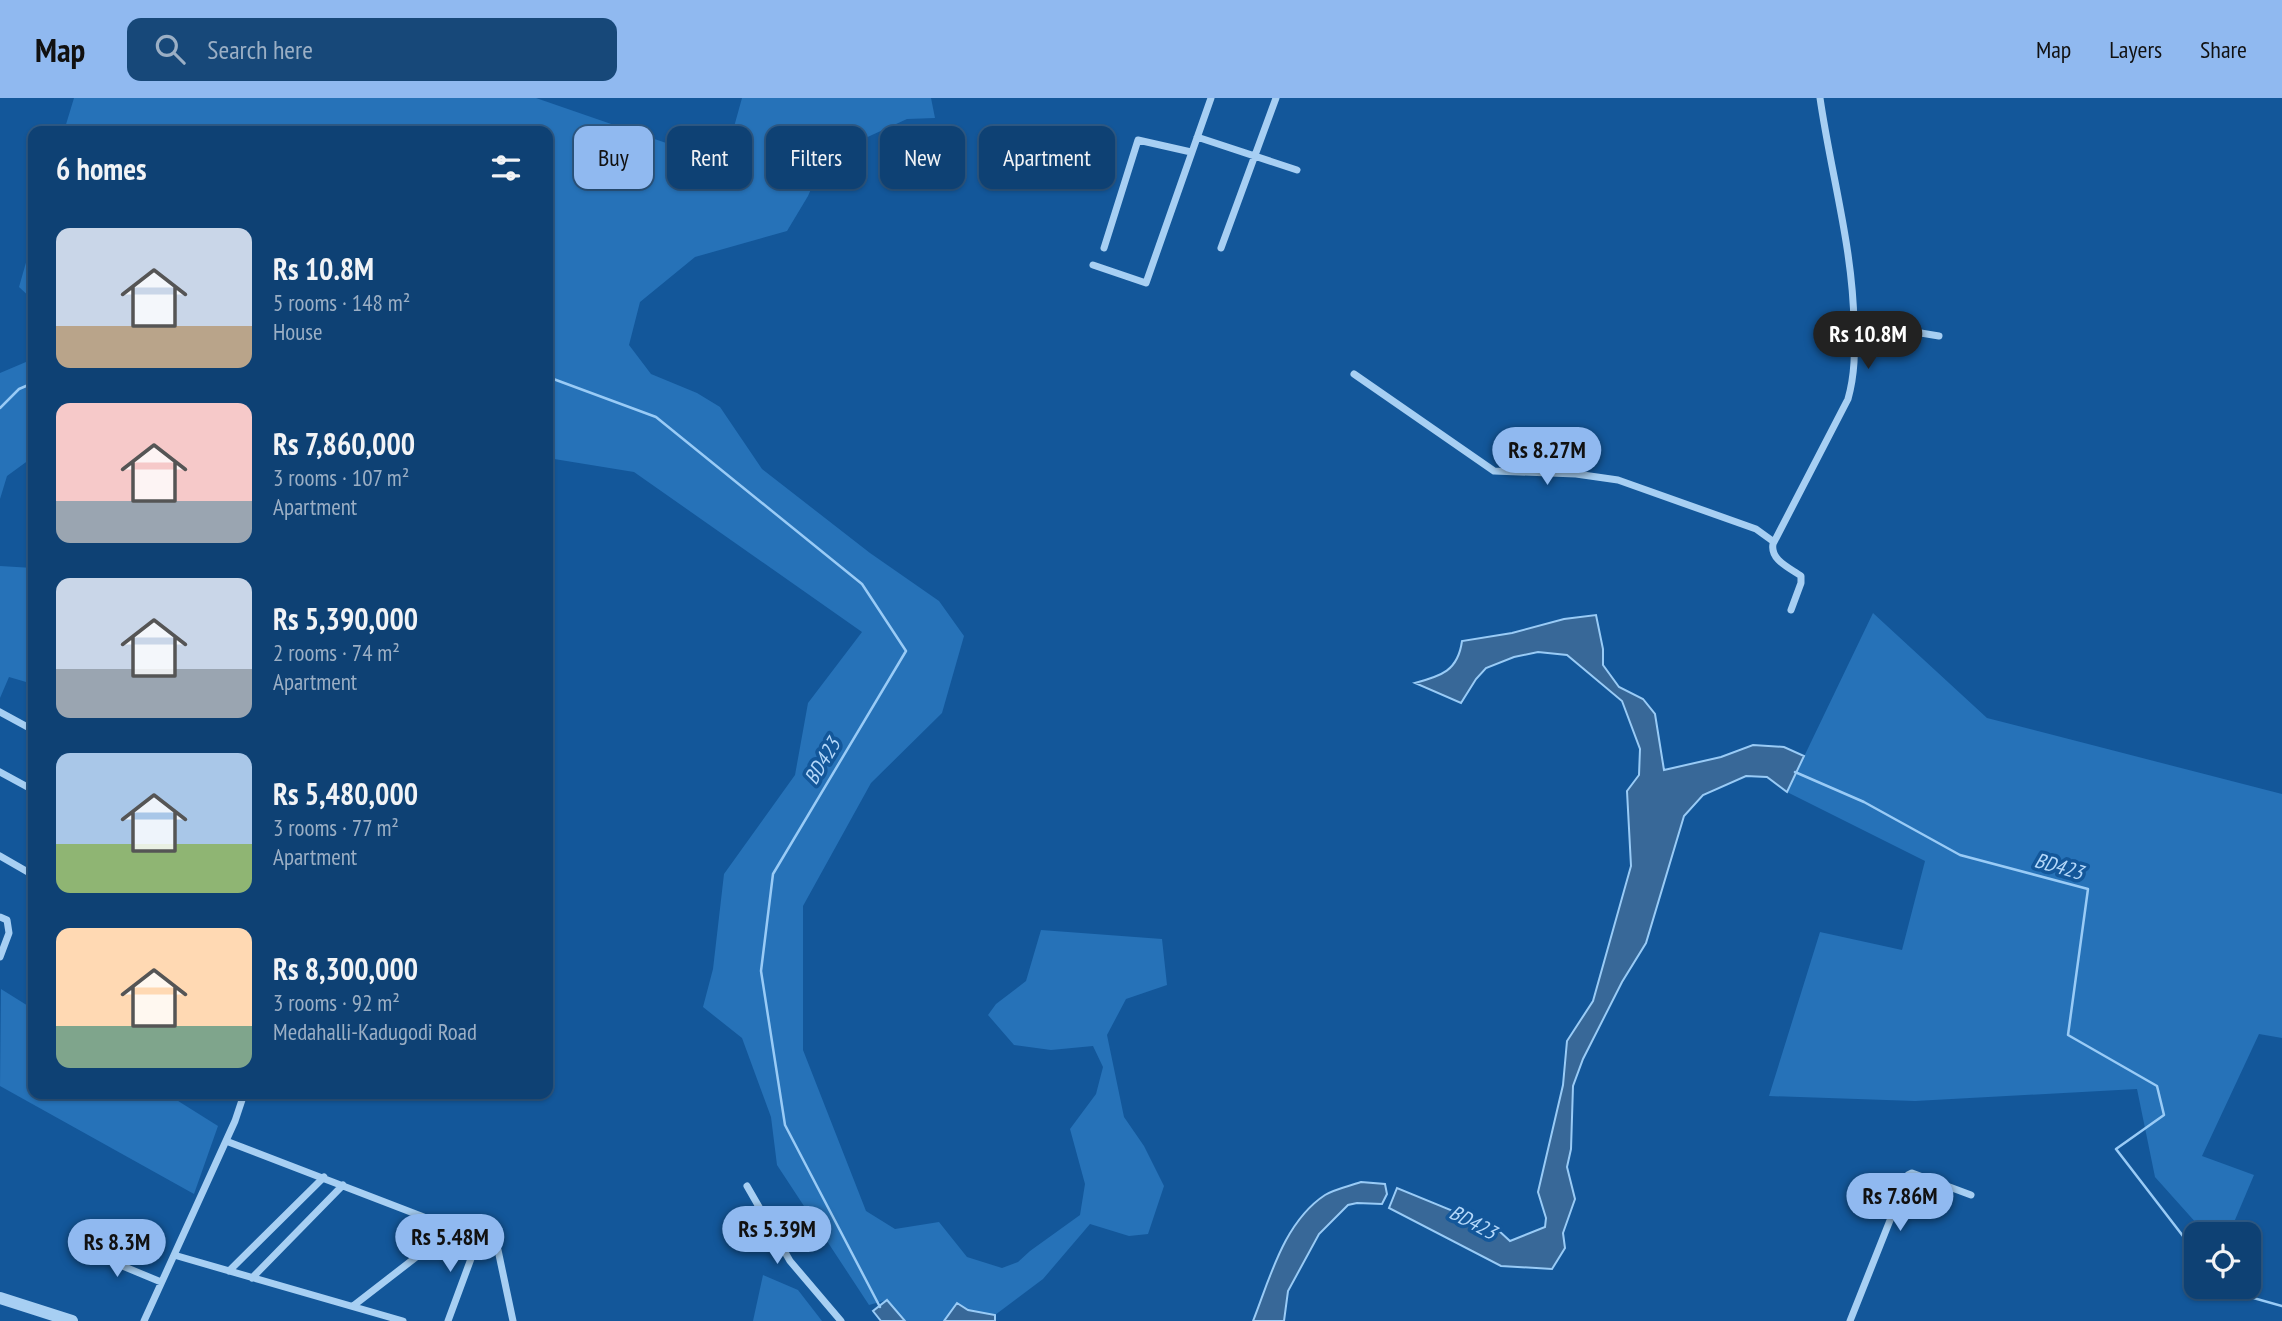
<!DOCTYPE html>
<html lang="en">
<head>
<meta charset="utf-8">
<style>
	:root { --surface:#0e4174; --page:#174879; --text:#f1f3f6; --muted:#9bafc5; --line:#2e5a86; --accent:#90b9f0 }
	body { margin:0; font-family:"PT Sans Narrow",sans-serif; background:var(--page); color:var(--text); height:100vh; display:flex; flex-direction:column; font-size:26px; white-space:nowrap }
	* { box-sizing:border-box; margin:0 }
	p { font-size:23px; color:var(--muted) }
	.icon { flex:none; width:38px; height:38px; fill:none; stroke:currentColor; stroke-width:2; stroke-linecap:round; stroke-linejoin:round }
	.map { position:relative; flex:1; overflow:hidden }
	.sheet { position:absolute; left:28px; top:28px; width:525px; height:973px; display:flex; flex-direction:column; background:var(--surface); border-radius:14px; box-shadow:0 2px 5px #0004,0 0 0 2px var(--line) }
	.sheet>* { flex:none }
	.hud { position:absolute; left:574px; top:28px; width:665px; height:63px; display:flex; gap:14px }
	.fabs { position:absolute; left:2184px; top:1124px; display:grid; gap:14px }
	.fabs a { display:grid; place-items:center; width:77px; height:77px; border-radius:14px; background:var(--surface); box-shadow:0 2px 5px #0004,0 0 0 2px var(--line); font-size:35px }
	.price { position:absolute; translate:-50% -60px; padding:0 16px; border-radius:24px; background:var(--accent); color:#111; font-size:23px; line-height:46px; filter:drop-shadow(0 2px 4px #0008) }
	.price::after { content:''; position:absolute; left:50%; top:42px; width:21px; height:16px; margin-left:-10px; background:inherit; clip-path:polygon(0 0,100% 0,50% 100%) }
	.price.on { background:#222; color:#fff }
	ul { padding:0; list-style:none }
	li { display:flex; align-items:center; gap:21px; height:175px; padding:0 28px }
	li span { display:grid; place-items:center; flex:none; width:196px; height:140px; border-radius:14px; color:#555 }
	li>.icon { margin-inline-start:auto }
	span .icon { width:84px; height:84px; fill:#fffc; stroke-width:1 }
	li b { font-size:30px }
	h2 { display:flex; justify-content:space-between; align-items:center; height:84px; padding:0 28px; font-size:30px }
	.chip { padding:0 24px; border-radius:14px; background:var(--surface); box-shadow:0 2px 5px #0004,0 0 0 2px var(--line); font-size:24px; line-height:63px }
	.chip.on { background:var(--accent); color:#111 }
	header { display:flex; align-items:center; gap:42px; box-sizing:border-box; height:98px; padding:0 35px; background:var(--accent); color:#111 }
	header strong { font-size:33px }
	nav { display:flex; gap:38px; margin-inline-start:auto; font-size:24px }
	.search { width:490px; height:63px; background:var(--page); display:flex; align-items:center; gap:18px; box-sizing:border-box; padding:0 24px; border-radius:14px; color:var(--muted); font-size:26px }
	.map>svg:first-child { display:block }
</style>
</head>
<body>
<header>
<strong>Map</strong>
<div class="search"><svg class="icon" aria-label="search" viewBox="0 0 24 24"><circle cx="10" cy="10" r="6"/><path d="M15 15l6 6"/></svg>Search here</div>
<nav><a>Map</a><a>Layers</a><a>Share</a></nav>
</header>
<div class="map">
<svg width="2282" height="1223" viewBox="0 0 2282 1223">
	<rect width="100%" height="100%" fill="#13579a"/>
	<path fill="#2672b8" d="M 74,0 L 536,0 L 724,65 L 742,0 L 931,0 L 935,20 L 907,21 L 861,42 L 823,64 L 808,98 L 787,133 L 695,159 L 640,204 L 629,247 L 651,276 L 697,295 L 720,309 L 762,371 L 870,455 L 939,503 L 964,538 L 942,615 L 871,685 L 803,808 L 803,952 L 866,1113 L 895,1131 L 939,1124 L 967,1159 L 1002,1170 L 1018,1164 L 1030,1153 L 1080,1117 L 1085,1086 L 1070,1031 L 1096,996 L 1103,969 L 1093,948 L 1051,952 L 1014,947 L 988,917 L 996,906 L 1026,883 L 1041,832 L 1162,841 L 1167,887 L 1126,901 L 1107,937 L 1124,1019 L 1144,1048 L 1164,1088 L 1148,1136 L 1129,1138 L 1090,1126 L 1043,1181 L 995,1217 L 968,1212 L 957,1205 L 944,1223 L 905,1223 L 887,1202 L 869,1207 L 777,1067 L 771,1019 L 742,940 L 703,909 L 713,871 L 724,776 L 795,677 L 808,605 L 862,534 L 634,374 L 548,360 L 548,33 L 64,33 Z
		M 33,140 L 33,202 L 19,189 Z
		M 33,261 L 33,359 L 7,378 L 0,401 L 0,275 Z
		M 0,468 L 33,470 L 33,586 L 9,579 L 0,600 Z
		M 1873,515 L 1987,620 L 2282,696 L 2282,940 L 2259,936 L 2202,1058 L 2254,1077 L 2229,1136 L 2206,1136 L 2155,1079 L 2137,991 L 1915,1003 L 1769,998 L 1820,834 L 1902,852 L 1925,763 L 1787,694 Z
		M 1,891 L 33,911 L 33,996 L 167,996 L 218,1028 L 194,1096 L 0,988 Z
		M 763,1177 L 798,1192 L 822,1223 L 753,1223 Z"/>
	<path fill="#386898" stroke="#99cbf6" stroke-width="2" d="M 1596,517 L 1603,551 L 1603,567 L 1619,589 L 1643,601 L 1655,616 L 1664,672 L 1721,659 L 1753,647 L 1784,649 L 1804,658 L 1787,694 L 1767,679 L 1746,678 L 1703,697 L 1684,718 L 1646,845 L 1622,884 L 1583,961 L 1573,988 L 1571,1051 L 1567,1069 L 1575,1101 L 1563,1135 L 1565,1150 L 1552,1171 L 1501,1168 L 1389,1110 L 1397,1090 L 1497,1131 L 1510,1143 L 1545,1129 L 1546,1120 L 1538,1094 L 1563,987 L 1567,943 L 1593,903 L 1631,768 L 1627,693 L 1639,677 L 1640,651 L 1622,603 L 1567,557 L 1538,554 L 1514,559 L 1486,570 L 1476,581 L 1461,605 L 1415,585 C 1441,578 1458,573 1462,543 L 1512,535 L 1564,521 Z
		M 1361,1084 L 1385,1086 L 1387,1096 L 1382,1106 L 1357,1105 L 1348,1107 L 1319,1136 L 1288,1193 L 1284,1223 L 1253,1223 C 1270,1180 1284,1124 1325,1097 C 1335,1091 1350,1088 1361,1084 Z
		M 887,1202 L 905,1223 L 881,1223 L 873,1213 Z
		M 957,1205 L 968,1212 L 995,1217 L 995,1223 L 944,1223 Z"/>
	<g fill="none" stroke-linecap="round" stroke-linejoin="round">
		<path stroke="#99cbf6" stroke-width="2.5" d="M 548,279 L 656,319 L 862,486 L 906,553 L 773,776 L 761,873 L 785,1027 L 880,1209
			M 0,310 L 19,291 L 33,285
			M 1795,674 L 1864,704 L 1960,757 L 2088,791 L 2068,937 L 2157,988 L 2164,1017 L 2116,1051 L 2196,1155
			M 2222,1188 L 2225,1192 L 2282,1208"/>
		<path stroke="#a7cff3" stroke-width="7" d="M 1197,39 L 1297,72
			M 1104,150 L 1138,42 L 1191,54
			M 1221,150 L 1276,0
			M 1093,167 L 1146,185 L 1211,0
			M 1854,224 L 1939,238
			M 1354,276 L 1494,373 L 1576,376 L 1618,382 L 1756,431 L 1774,444
			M 1791,512 L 1801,485 L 1801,478 C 1790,470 1770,462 1773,446 L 1848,301 C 1855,276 1855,253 1854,227 C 1853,150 1831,76 1820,0
			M 0,614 L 33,632
			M 0,674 L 33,692
			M 0,758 L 33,777
			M 0,819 L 7,822 L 9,835 L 0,859
			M 226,1043 L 494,1146 L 498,1152 L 513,1223
			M 747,1088 L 790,1163 L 841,1223
			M 84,1152 L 161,1184
			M 174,1157 L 403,1223
			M 229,1173 L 324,1079
			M 252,1180 L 343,1087
			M 353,1208 L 455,1129
			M 144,1223 L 235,1023 L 244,996
			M 448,1223 L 479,1139
			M 1850,1223 L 1908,1077 L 1912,1075 L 1971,1097"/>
		<path stroke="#a7cff3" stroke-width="12" d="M 0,1200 L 72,1223"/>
	</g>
	<g text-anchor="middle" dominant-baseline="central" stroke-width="7" stroke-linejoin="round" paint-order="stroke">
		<g font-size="21" font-style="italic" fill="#b4d8fa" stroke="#13579a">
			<text transform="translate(822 663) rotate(-59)">BD423</text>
			<text transform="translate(2059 768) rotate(16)">BD423</text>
			<text transform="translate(1473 1124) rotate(28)">BD423</text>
		</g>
	</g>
</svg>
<div class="fabs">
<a><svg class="icon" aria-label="locate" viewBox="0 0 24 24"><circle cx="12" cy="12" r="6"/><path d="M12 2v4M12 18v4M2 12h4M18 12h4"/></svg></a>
</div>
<b class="price on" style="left:1868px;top:273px">Rs 10.8M</b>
<b class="price" style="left:1547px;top:389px">Rs 8.27M</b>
<b class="price" style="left:1900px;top:1135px">Rs 7.86M</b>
<b class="price" style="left:777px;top:1168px">Rs 5.39M</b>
<b class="price" style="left:450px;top:1176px">Rs 5.48M</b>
<b class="price" style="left:117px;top:1181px">Rs 8.3M</b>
<div class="hud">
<a class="chip on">Buy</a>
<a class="chip">Rent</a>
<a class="chip">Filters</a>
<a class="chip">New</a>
<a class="chip">Apartment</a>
</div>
<section class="sheet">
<h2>6 homes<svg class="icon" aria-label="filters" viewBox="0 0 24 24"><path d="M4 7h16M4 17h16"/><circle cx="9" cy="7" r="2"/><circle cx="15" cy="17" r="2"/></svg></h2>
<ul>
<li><span style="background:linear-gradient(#c9d6e8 70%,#b9a48a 0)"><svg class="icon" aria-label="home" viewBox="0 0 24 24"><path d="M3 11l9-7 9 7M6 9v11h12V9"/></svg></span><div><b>Rs 10.8M</b><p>5 rooms · 148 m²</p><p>House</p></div></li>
<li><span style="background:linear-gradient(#f6c9c9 70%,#9aa5b1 0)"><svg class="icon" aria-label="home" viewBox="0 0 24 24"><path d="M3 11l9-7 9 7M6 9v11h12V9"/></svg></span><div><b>Rs 7,860,000</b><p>3 rooms · 107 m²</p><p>Apartment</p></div></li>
<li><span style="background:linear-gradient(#c9d6e8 65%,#9aa5b1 0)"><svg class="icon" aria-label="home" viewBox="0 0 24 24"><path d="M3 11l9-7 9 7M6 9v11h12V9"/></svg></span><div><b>Rs 5,390,000</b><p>2 rooms · 74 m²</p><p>Apartment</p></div></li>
<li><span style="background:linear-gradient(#a9c7e8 65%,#8fb573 0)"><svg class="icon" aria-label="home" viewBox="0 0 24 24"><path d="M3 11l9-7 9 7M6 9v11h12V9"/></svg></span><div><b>Rs 5,480,000</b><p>3 rooms · 77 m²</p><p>Apartment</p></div></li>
<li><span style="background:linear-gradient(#ffd9b3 70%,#7fa58c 0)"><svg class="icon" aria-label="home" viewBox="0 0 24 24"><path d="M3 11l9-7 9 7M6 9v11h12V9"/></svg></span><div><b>Rs 8,300,000</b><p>3 rooms · 92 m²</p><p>Medahalli-Kadugodi Road</p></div></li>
</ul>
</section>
</div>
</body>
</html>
